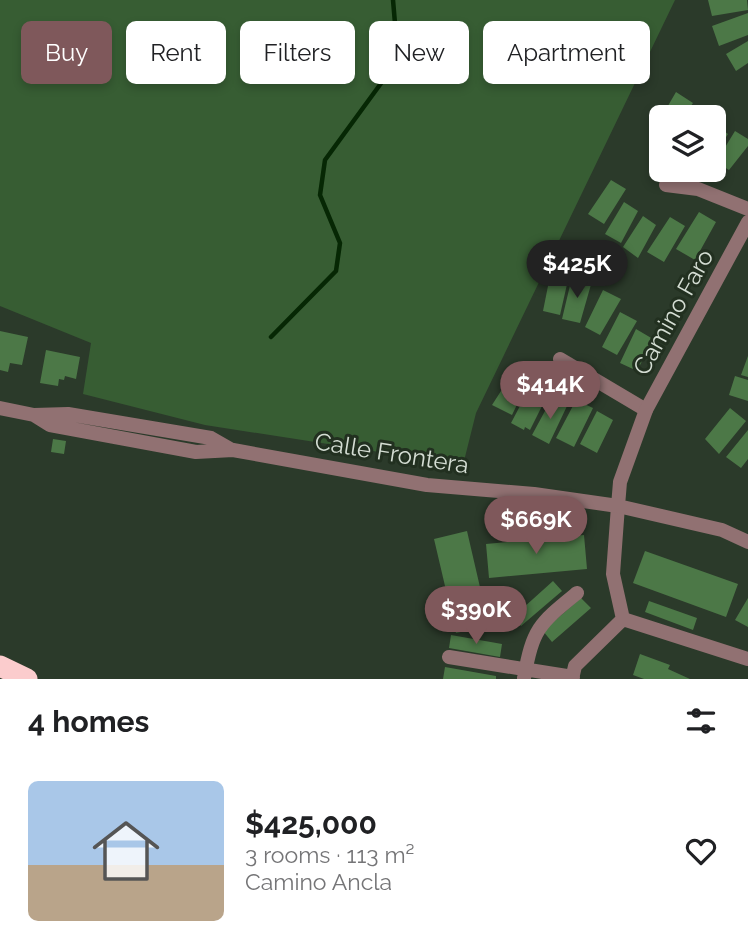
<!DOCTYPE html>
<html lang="en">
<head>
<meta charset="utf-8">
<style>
	:root { --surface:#fff; --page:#f2f2f2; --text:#202124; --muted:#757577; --line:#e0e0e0; --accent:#7f585b }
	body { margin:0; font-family:Raleway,sans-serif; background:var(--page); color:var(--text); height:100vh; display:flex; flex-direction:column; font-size:26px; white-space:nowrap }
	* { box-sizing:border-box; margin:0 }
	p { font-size:23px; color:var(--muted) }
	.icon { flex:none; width:38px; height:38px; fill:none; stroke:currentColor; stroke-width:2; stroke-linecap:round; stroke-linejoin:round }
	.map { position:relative; height:679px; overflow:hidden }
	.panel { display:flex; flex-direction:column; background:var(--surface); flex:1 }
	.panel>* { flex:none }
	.top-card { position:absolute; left:21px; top:21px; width:707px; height:63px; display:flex; gap:14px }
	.tools { position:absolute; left:649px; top:105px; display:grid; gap:14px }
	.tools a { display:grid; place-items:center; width:77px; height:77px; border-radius:10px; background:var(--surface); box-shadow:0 4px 10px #0003; font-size:35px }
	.price { position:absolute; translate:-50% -60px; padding:0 16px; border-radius:24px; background:var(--accent); color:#fff; font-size:23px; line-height:46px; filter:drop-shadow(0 2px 4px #0008) }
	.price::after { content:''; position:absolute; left:50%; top:42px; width:21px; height:16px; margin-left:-10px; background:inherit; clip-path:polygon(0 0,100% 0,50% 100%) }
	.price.active { background:#222; color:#fff }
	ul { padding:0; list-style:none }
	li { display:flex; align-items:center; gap:21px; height:175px; padding:0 28px }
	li+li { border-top:2px solid var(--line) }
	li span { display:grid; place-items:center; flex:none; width:196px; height:140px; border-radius:10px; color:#555 }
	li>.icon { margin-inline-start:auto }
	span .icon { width:84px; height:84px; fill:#fffc; stroke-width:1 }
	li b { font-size:30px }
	h2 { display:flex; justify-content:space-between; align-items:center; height:84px; padding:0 28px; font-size:30px }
	.chip { padding:0 24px; border-radius:10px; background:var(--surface); box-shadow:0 4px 10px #0003; font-size:24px; line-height:63px }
	.chip.active { background:var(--accent); color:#fff }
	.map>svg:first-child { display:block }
</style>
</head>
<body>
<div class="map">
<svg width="748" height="679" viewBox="0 0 748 679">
	<rect width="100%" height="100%" fill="#2b3a2a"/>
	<path fill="#375d33" d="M 0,0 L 675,0 L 476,413 L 463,465 L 205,425 L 83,394 L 91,343 L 0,306 Z"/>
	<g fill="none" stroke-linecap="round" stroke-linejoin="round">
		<path stroke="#062704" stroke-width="4.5" d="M 271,337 L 336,271 L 340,243 L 320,195 L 325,160 L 390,71 L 396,35 L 393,0"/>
	</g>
	<path fill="#4c7847" d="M 708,0 L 747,0 L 748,10 L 712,16 Z
		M 748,13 L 748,35 L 719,46 L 712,26 Z
		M 748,41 L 748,63 L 736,71 L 726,54 Z
		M 676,92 L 693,103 L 683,117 L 662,117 L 662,141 L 651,135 Z
		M 695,106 L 711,117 L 687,117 Z
		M 714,124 L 728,134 L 714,156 Z
		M 735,131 L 748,139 L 748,146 L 729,170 L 716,162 Z
		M 611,180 L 626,189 L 604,224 L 588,214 Z
		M 624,202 L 638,211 L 621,243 L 605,234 Z
		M 699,212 L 716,222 L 695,260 L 676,249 Z
		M 643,216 L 656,225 L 638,258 L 623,247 Z
		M 670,217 L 685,226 L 664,262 L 647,252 Z
		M 550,276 L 568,280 L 560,315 L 543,311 Z
		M 572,277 L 592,281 L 580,323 L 562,319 Z
		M 603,290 L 621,299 L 600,335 L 585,327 Z
		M 620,312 L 637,321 L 617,355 L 602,347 Z
		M 636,329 L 653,339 L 639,367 L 636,365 L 633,369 L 620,363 Z
		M 0,331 L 28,337 L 22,365 L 10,363 L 8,372 L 0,370 Z
		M 46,350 L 80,357 L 76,379 L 65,376 L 64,380 L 59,379 L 58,386 L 40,383 Z
		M 748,356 L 748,377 L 741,375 Z
		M 512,374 L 528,382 L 512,415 L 492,405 Z
		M 735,376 L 748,380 L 748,401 L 729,395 Z
		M 531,385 L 548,394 L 530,430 L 525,427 L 524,430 L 511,423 Z
		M 552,398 L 567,406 L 549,444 L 532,435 Z
		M 576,400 L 593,408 L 574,447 L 556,438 Z
		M 730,408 L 746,421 L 719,454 L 705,439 Z
		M 597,411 L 613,420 L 597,453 L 580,444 Z
		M 748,430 L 748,459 L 741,468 L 726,457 Z
		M 53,439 L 66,441 L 64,454 L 51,452 Z
		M 467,531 L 489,626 L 456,633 L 434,539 Z
		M 584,535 L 587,569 L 489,578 L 486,544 Z
		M 645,551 L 738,584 L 726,617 L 633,583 Z
		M 553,581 L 562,591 L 521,626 L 513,617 Z
		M 581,598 L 591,608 L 552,642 L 543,631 Z
		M 748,598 L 748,627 L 735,620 Z
		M 649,601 L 697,618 L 693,630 L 645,612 Z
		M 451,635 L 502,644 L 500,657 L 449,648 Z
		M 640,654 L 670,665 L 668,669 L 690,679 L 644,679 L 633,675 Z
		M 445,667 L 496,676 L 496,679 L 443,679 Z"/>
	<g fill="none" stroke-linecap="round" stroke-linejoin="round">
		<path stroke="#917172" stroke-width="14" d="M 666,185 L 698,189 L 748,209
			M 560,359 L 646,410
			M 618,506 L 613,574 L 623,619
			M 449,657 L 573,677
			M 524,678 C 533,628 539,624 577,593
			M 572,679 L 575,666 L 623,619 L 748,659"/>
		<path stroke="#917172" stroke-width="14" d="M 0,408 L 34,415 L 68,414 L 211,438 L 232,450
			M 34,415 L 50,425 L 196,452 L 233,450 L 427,485 L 534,494 L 618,506 L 722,530 L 748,542
			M 618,506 L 620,482 L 646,410 L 748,222"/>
		<path stroke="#fbcccd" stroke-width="21" d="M 0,666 L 27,679"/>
	</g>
	<g text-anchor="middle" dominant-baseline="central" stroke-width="6" stroke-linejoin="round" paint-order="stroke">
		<g font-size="24" fill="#d4ddd3" stroke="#223020">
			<text transform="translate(673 312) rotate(-61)">Camino Faro</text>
			<text transform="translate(392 453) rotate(9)">Calle Frontera</text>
		</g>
	</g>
</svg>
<div class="tools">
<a><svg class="icon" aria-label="layers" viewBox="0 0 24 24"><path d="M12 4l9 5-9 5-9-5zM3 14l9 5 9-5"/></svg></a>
</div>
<b class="price active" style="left:577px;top:300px">$425K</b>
<b class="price" style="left:550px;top:421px">$414K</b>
<b class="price" style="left:536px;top:556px">$669K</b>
<b class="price" style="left:476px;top:646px">$390K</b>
<div class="top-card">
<a class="chip active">Buy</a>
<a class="chip">Rent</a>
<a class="chip">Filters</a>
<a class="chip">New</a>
<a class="chip">Apartment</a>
</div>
</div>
<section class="panel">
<h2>4 homes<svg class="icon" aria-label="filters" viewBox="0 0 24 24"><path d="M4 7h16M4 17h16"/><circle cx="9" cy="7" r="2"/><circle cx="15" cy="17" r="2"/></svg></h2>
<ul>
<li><span style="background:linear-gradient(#a9c7e8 60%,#b9a48a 0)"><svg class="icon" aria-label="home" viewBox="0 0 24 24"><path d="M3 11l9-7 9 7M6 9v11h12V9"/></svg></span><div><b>$425,000</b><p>3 rooms · 113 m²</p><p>Camino Ancla</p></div><svg class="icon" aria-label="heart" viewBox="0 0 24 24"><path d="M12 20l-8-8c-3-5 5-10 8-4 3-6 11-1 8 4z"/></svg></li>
</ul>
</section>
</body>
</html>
